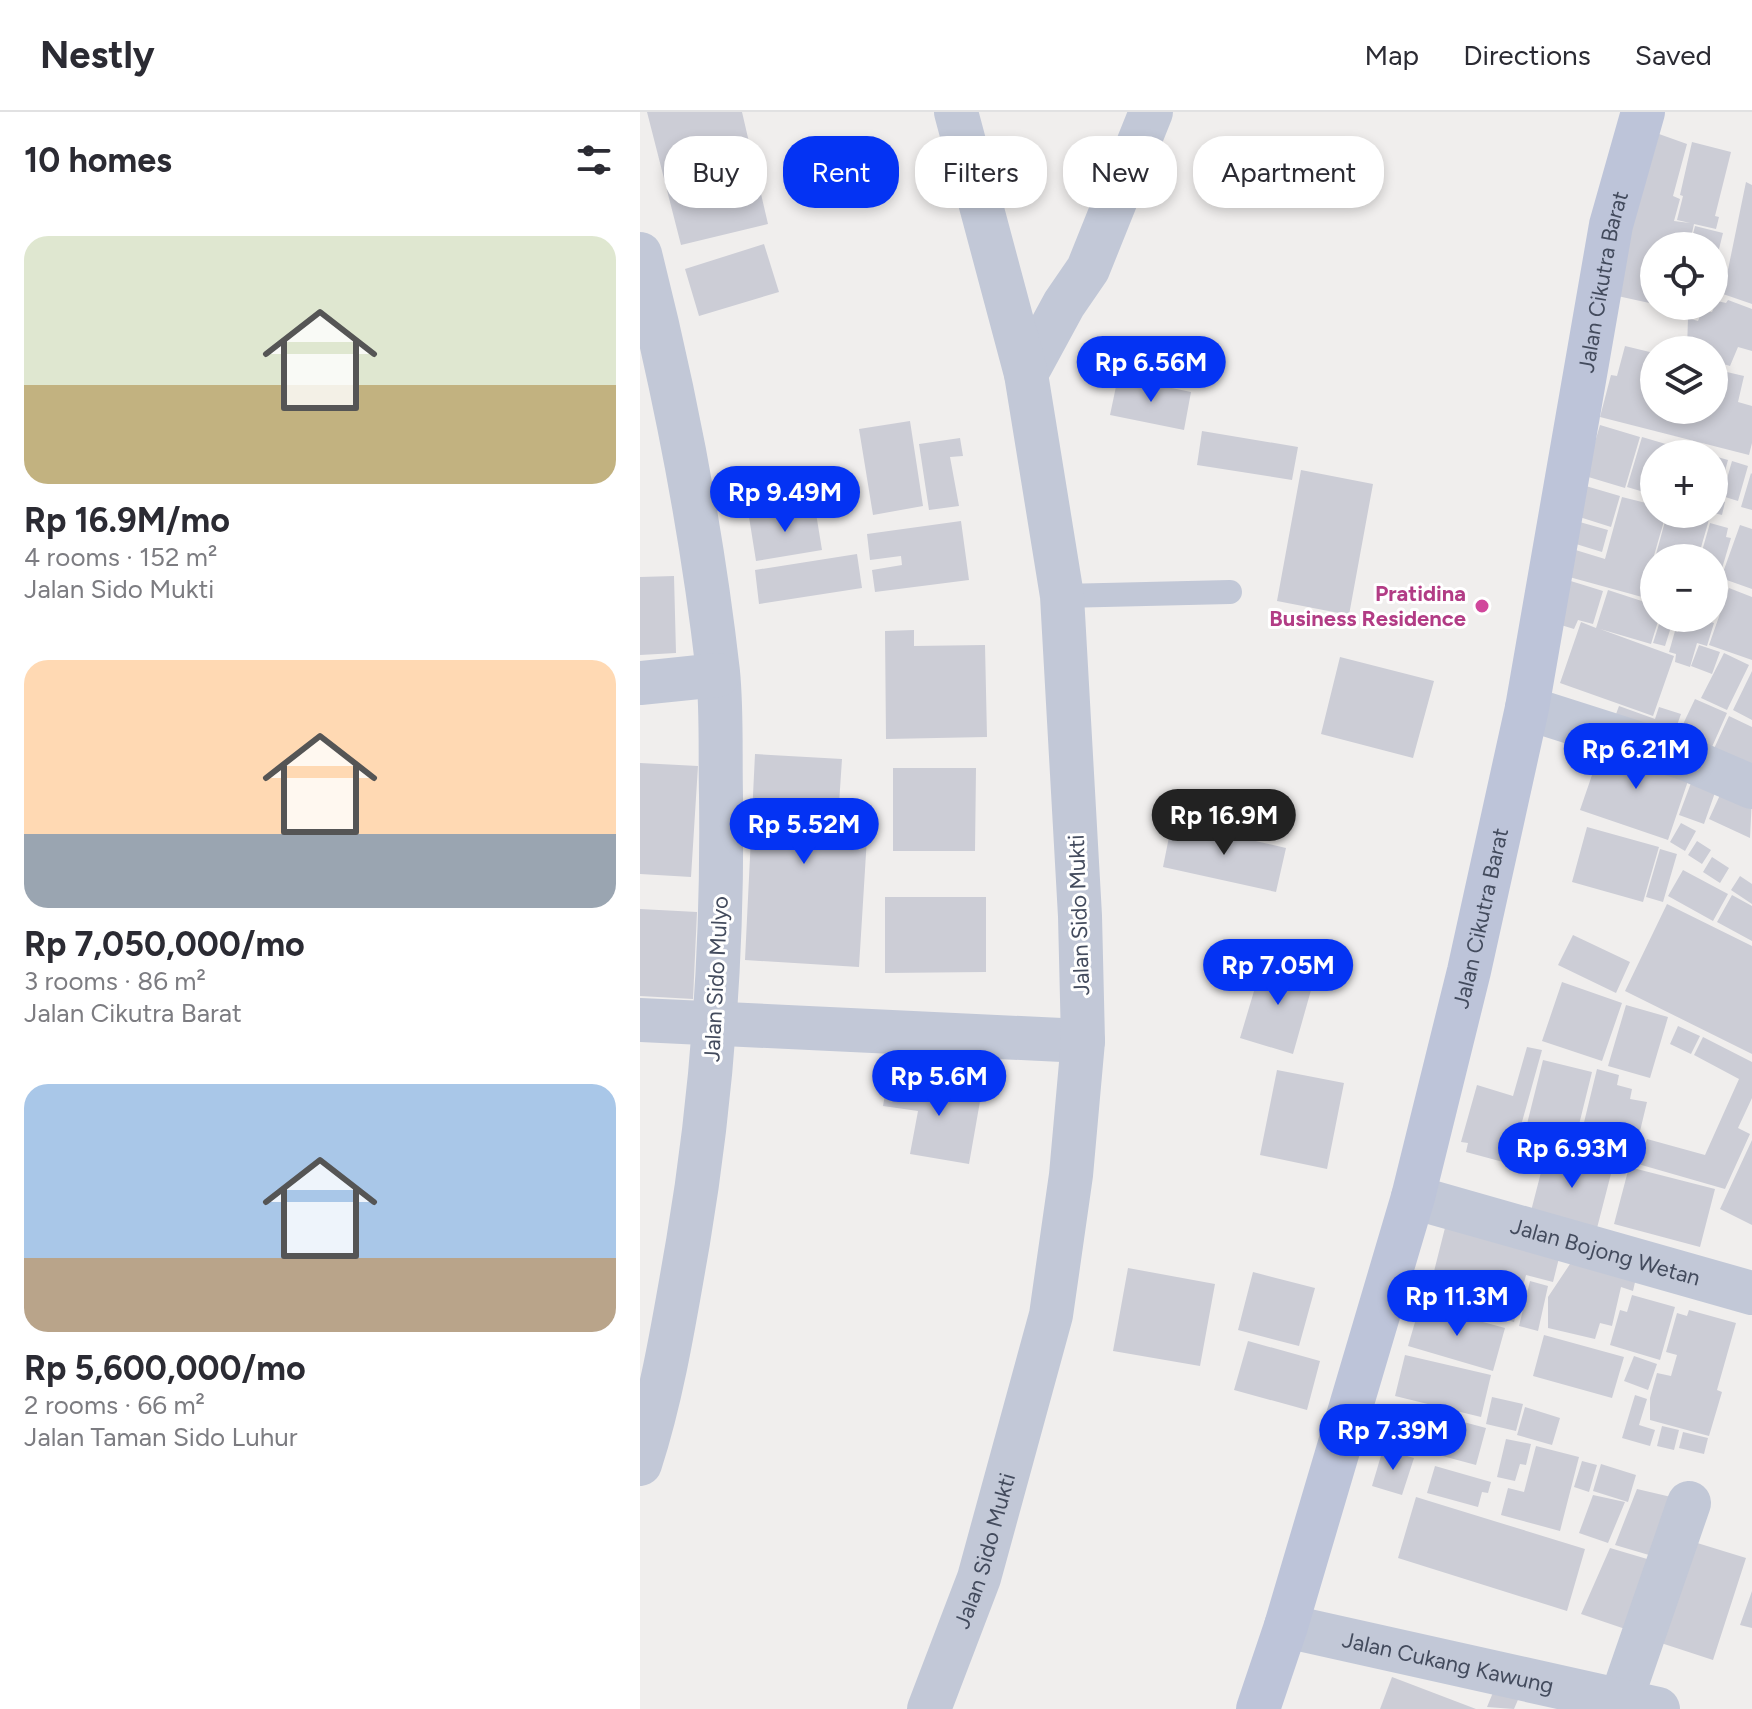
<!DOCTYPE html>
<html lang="en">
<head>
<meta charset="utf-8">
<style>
	:root { --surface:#fff; --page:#f7f7f7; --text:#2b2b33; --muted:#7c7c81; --line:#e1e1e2; --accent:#0433f3 }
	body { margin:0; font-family:Figtree,sans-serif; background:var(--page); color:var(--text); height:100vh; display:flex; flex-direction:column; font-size:30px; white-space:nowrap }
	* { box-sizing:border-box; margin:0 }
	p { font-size:26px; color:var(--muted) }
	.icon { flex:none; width:44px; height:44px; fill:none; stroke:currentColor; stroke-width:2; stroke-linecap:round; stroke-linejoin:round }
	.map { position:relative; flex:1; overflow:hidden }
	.drawer { display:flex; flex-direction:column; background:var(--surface); width:640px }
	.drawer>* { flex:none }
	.guide { position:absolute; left:24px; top:24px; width:760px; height:72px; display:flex; gap:16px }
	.controls { position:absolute; left:1000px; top:120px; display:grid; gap:16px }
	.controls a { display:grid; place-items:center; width:88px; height:88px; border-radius:50%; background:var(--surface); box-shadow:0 4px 12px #0003; font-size:40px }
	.price { position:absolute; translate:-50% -68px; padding:0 18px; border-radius:28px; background:var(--accent); color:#fff; font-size:26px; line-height:52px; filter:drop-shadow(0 2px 4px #0008) }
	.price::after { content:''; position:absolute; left:50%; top:48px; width:24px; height:18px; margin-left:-12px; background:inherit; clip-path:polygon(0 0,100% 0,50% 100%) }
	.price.active { background:#222; color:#fff }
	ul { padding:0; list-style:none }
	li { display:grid; align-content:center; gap:16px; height:424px; padding:0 24px }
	li span { display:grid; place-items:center; height:248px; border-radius:24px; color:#555 }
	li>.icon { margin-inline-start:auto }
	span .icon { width:144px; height:144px; fill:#fffc; stroke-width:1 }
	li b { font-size:34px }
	h2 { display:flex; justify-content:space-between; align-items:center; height:96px; padding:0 24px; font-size:34px }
	.chip { padding:0 28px; border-radius:32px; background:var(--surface); box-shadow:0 4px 12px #0003; font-size:28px; line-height:72px }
	.chip.active { background:var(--accent); color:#fff }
	header { display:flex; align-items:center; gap:48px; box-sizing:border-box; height:112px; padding:0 40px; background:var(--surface); border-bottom:2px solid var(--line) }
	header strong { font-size:38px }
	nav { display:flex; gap:44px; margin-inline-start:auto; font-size:28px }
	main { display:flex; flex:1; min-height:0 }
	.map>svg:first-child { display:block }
</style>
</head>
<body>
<header>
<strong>Nestly</strong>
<nav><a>Map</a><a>Directions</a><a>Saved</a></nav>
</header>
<main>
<section class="drawer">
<h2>10 homes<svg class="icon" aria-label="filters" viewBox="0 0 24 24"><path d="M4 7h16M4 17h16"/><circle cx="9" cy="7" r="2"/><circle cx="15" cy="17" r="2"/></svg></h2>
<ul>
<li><span style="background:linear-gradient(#dfe7d0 60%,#c2b280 0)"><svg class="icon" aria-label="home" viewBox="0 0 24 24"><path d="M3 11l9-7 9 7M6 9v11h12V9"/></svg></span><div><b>Rp 16.9M/mo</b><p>4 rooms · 152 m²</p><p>Jalan Sido Mukti</p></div></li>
<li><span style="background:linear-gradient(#ffd9b3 70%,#9aa5b1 0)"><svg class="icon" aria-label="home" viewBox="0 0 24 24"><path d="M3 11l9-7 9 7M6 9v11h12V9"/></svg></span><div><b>Rp 7,050,000/mo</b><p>3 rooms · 86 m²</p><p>Jalan Cikutra Barat</p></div></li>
<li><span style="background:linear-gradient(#a9c7e8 70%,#b9a48a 0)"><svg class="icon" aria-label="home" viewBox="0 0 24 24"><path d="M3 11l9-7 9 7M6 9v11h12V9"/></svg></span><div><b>Rp 5,600,000/mo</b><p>2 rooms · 66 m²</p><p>Jalan Taman Sido Luhur</p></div></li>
</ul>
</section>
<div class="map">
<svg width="1112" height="1597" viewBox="0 0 1112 1597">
	<rect width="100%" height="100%" fill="#f0eeed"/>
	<path fill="#cccdd6" d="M 7,0 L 102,0 L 128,112 L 41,133 Z
		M 1019,22 L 1047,32 L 1033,84 L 1040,87 L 1034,109 L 1050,111 L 1037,108 L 1043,84 L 1040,83 L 1052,30 L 1091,40 L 1075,104 L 1079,105 L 1076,117 L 1054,112 L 1049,134 L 1014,134 L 1014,192 L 973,183 Z
		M 1106,70 L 1112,73 L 1112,192 L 1083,182 Z
		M 1055,114 L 1083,121 L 1075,153 L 1074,134 L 1050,134 Z
		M 124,132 L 139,180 L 59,204 L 45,157 Z
		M 1088,188 L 1112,197 L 1112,239 L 1098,235 L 1090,254 L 1074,249 L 1074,238 L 1047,238 L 1048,206 L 1058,209 L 1062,199 L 1072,200 L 1077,189 L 1086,191 Z
		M 985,234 L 1014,241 L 1014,298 L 1074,298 L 1074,257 L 1104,264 L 1098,290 L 1112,294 L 1112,331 L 1109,343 L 960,305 L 971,263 L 977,264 Z
		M 478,265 L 551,280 L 544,318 L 470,303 Z
		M 270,309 L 283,394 L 233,403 L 219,317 Z
		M 960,313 L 1000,325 L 985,376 L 945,364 Z
		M 562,319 L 658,335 L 652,368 L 557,353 Z
		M 1002,325 L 1036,335 L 1034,342 L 1014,342 L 1014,383 L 987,375 Z
		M 320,326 L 323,344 L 310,345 L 319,394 L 289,398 L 279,332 Z
		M 1074,344 L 1088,348 L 1077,388 L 1085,390 L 1082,403 L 1074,401 Z
		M 1092,349 L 1108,354 L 1098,389 L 1082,384 Z
		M 661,358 L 733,372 L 709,503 L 637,489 Z
		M 1111,361 L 1112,362 L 1112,398 L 1101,395 Z
		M 939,372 L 980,384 L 971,415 L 930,402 Z
		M 982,385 L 1014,393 L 1014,402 L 1026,402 L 1002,485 L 922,463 L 929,436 L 965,447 Z
		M 175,395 L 182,438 L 116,449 L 109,405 Z
		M 1027,402 L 1070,404 L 1058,446 L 1015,446 Z
		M 929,407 L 968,418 L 962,440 L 923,428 Z
		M 321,409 L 329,468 L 235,480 L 232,458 L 262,453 L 261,444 L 230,448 L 227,422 Z
		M 1070,411 L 1088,416 L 1086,425 L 1091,426 L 1078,470 L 1074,469 L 1074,446 L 1060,446 Z
		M 1100,413 L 1112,417 L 1112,477 L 1081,466 Z
		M 217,442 L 222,476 L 119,492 L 115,458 Z
		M 34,464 L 36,541 L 0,543 L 0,465 Z
		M 921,466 L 963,479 L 953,512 L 938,508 L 934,517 L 908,509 Z
		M 1074,472 L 1084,475 L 1075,504 L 1074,504 Z
		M 1089,476 L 1112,485 L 1112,548 L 1069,533 Z
		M 968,478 L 1014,493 L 1014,506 L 1019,506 L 1011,532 L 960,517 L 1034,544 L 1013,604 L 920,571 L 941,510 L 956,516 Z
		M 1021,506 L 1038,506 L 1035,517 L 1031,515 L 1025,534 L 1013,531 Z
		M 1042,506 L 1059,506 L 1074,511 L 1067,534 L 1057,531 L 1050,555 L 1035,550 L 1036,542 L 1029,540 L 1035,519 L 1038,520 Z
		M 274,518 L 274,534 L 345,533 L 347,625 L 246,627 L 245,519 Z
		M 1059,533 L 1080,540 L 1072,562 L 1051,554 Z
		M 1084,541 L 1109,553 L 1087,598 L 1061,586 Z
		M 700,545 L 794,569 L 773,646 L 681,622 Z
		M 1112,559 L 1112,608 L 1093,598 Z
		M 1055,587 L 1087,601 L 1068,644 L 1035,629 Z
		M 979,594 L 1015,607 L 1019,595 L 1041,602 L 1030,633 L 972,613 Z
		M 1089,604 L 1112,615 L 1112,658 L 1072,641 Z
		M 963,631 L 1051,660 L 1028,728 L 940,698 Z
		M 115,642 L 202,647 L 198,707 L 228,709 L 219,855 L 105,848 Z
		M 0,651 L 58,654 L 51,765 L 0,762 Z
		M 253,656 L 336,656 L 335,739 L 253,739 Z
		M 1054,663 L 1078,672 L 1064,712 L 1039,703 Z
		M 1085,672 L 1112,685 L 1110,726 L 1069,707 Z
		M 532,710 L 646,736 L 636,780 L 523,755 Z
		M 1041,711 L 1056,719 L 1045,739 L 1030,730 Z
		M 947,715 L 1019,735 L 1003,790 L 932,770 Z
		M 1057,729 L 1071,738 L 1062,752 L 1048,743 Z
		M 1020,737 L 1037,742 L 1023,790 L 1006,785 Z
		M 1072,745 L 1089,756 L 1080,771 L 1063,760 Z
		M 1043,758 L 1088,782 L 1073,809 L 1028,784 Z
		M 1100,764 L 1112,772 L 1112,792 L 1091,778 Z
		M 1092,783 L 1112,794 L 1112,829 L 1077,810 Z
		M 245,785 L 346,785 L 346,860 L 245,861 Z
		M 1027,792 L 1112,834 L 1112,942 L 985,879 Z
		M 0,797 L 57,800 L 53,887 L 0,884 Z
		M 933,823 L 990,850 L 976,881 L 918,853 Z
		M 623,849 L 675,864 L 653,942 L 600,926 Z
		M 922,870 L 982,891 L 962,949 L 902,929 Z
		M 986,893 L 1028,905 L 1010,966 L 968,954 Z
		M 1038,914 L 1060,924 L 1051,942 L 1030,932 Z
		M 1063,925 L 1112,950 L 1112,986 L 1098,1016 L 1110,1022 L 1085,1077 L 998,1052 L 1007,1027 L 1065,1043 L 1099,967 L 1054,943 Z
		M 887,935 L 902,938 L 880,1017 L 888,1019 L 878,1054 L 826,1040 L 828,1031 L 821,1030 L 837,973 L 873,984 Z
		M 903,948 L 952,960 L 935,1029 L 886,1016 Z
		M 957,957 L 979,963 L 977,973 L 992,977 L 990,987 L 1007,990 L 994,1044 L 939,1031 Z
		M 637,958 L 704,971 L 687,1057 L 620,1043 Z
		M 283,967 L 342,978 L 329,1052 L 270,1042 L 278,999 L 243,994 L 247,971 L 282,976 Z
		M 1112,1028 L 1112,1113 L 1080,1097 Z
		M 907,1037 L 973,1054 L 956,1120 L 890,1103 Z
		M 989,1055 L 1075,1077 L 1060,1135 L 974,1112 Z
		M 808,1104 L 922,1134 L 913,1170 L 886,1163 L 874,1210 L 787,1187 Z
		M 930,1152 L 998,1157 L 993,1179 L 981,1175 L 972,1214 L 960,1211 L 955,1227 L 908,1216 L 908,1185 Z
		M 488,1156 L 575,1172 L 560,1254 L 473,1239 Z
		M 613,1160 L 675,1176 L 659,1234 L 598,1218 Z
		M 890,1169 L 908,1174 L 898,1219 L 879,1214 Z
		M 992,1183 L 1035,1195 L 1020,1248 L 970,1233 L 980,1198 L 987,1200 Z
		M 780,1193 L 865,1216 L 853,1259 L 768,1234 Z
		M 1049,1198 L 1096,1211 L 1077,1278 L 1082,1280 L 1069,1324 L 1010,1308 L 1010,1286 L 1017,1261 L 1031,1264 L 1037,1243 L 1026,1240 L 1037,1201 L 1047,1204 Z
		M 904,1223 L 984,1245 L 972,1286 L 893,1264 Z
		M 608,1229 L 680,1249 L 667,1298 L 594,1278 Z
		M 765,1243 L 851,1263 L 841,1305 L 755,1284 Z
		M 994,1244 L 1017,1252 L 1008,1278 L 984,1269 Z
		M 995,1283 L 1007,1287 L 999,1313 L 1015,1318 L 1010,1334 L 982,1326 Z
		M 852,1285 L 883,1292 L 876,1319 L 846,1312 Z
		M 753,1293 L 784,1301 L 774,1338 L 743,1330 Z
		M 885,1295 L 920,1306 L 912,1333 L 877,1323 Z
		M 790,1301 L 846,1316 L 836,1353 L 780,1338 Z
		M 1022,1314 L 1039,1318 L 1034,1338 L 1017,1334 Z
		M 1043,1320 L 1068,1326 L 1064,1342 L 1039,1336 Z
		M 866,1327 L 891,1332 L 886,1353 L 880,1352 L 875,1369 L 857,1365 Z
		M 896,1334 L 939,1345 L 920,1419 L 861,1403 L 868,1376 L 884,1380 Z
		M 743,1337 L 774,1346 L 762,1383 L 732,1374 Z
		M 942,1349 L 957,1353 L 949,1380 L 934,1375 Z
		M 961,1352 L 996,1363 L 988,1390 L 953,1379 Z
		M 795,1354 L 851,1370 L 848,1381 L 842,1380 L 838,1395 L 787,1381 Z
		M 997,1377 L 1044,1388 L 1026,1448 L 975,1433 Z
		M 953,1383 L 985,1390 L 968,1431 L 939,1421 Z
		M 776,1385 L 945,1437 L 927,1499 L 758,1446 Z
		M 1054,1430 L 1106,1446 L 1073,1548 L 1021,1531 Z
		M 970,1436 L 1024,1452 L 1000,1522 L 941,1502 Z
		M 1112,1479 L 1112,1516 L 1100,1513 Z
		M 752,1565 L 836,1597 L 740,1597 Z
		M 859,1566 L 883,1576 L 874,1597 L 847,1595 Z"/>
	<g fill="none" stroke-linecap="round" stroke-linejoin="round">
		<path stroke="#c2c8d7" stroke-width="24" d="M 422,484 L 590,480"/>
		<g stroke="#c2c8d7" stroke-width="44">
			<path d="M 0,142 C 35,280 62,419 78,560 C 82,600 80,642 81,683 C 83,833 73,982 48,1130 C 35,1204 23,1281 0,1352"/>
			<path d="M 386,262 L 424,192 L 448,157 L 511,0"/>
			<path d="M 0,571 L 78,563"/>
			<path d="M 887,596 L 1047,647 L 1112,675"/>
			<path d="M 0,908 L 443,929"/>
			<path id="s1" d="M 773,1085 L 1112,1181"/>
			<path d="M 981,1588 L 1049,1391"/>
			<path id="s2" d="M 289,1597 L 339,1466 L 411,1203 L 431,1063 L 443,929 L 440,804 L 422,484 L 386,262 L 316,0"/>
		</g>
		<path stroke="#c2c8d7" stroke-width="44" id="s3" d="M 646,1514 L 1018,1597"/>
		<path stroke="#bdc4d9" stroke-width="44" id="s4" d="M 618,1597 L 646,1514 L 773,1085 L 829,859 L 887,596 L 971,113 L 1003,0"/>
	</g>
	<circle fill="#d1479c" stroke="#fff" stroke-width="3" cx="842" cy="494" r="8"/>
	<g text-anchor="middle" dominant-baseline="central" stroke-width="6" stroke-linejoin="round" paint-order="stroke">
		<g font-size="22" fill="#434b5d" stroke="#fff">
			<text stroke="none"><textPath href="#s4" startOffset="1470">Jalan Cikutra Barat</textPath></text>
			<text transform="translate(439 803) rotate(-92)">Jalan Sido Mukti</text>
			<text stroke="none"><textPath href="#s4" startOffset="822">Jalan Cikutra Barat</textPath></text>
			<text transform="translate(76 867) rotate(-87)">Jalan Sido Mulyo</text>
			<text stroke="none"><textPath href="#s1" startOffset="200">Jalan Bojong Wetan</textPath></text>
			<text stroke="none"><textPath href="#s2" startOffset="168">Jalan Sido Mukti</textPath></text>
			<text stroke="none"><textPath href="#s3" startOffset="166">Jalan Cukang Kawung</textPath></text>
		</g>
		<g font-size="22" font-weight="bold" fill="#b23c85" stroke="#fff" text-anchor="end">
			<text x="826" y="481">Pratidina<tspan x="826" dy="25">Business Residence</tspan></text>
		</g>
	</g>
</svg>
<div class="controls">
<a><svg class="icon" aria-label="locate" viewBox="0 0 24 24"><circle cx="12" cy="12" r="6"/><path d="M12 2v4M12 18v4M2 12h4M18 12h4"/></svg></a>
<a><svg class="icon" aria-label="layers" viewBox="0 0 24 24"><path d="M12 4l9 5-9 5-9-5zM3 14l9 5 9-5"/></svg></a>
<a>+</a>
<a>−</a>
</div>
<b class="price" style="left:511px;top:292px">Rp 6.56M</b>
<b class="price" style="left:145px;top:422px">Rp 9.49M</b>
<b class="price" style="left:996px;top:679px">Rp 6.21M</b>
<b class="price active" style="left:584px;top:745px">Rp 16.9M</b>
<b class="price" style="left:164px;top:754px">Rp 5.52M</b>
<b class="price" style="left:638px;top:895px">Rp 7.05M</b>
<b class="price" style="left:299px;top:1006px">Rp 5.6M</b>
<b class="price" style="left:932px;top:1078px">Rp 6.93M</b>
<b class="price" style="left:817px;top:1226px">Rp 11.3M</b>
<b class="price" style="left:753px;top:1360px">Rp 7.39M</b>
<div class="guide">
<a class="chip">Buy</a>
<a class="chip active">Rent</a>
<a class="chip">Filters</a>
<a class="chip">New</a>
<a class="chip">Apartment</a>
</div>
</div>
</main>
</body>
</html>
